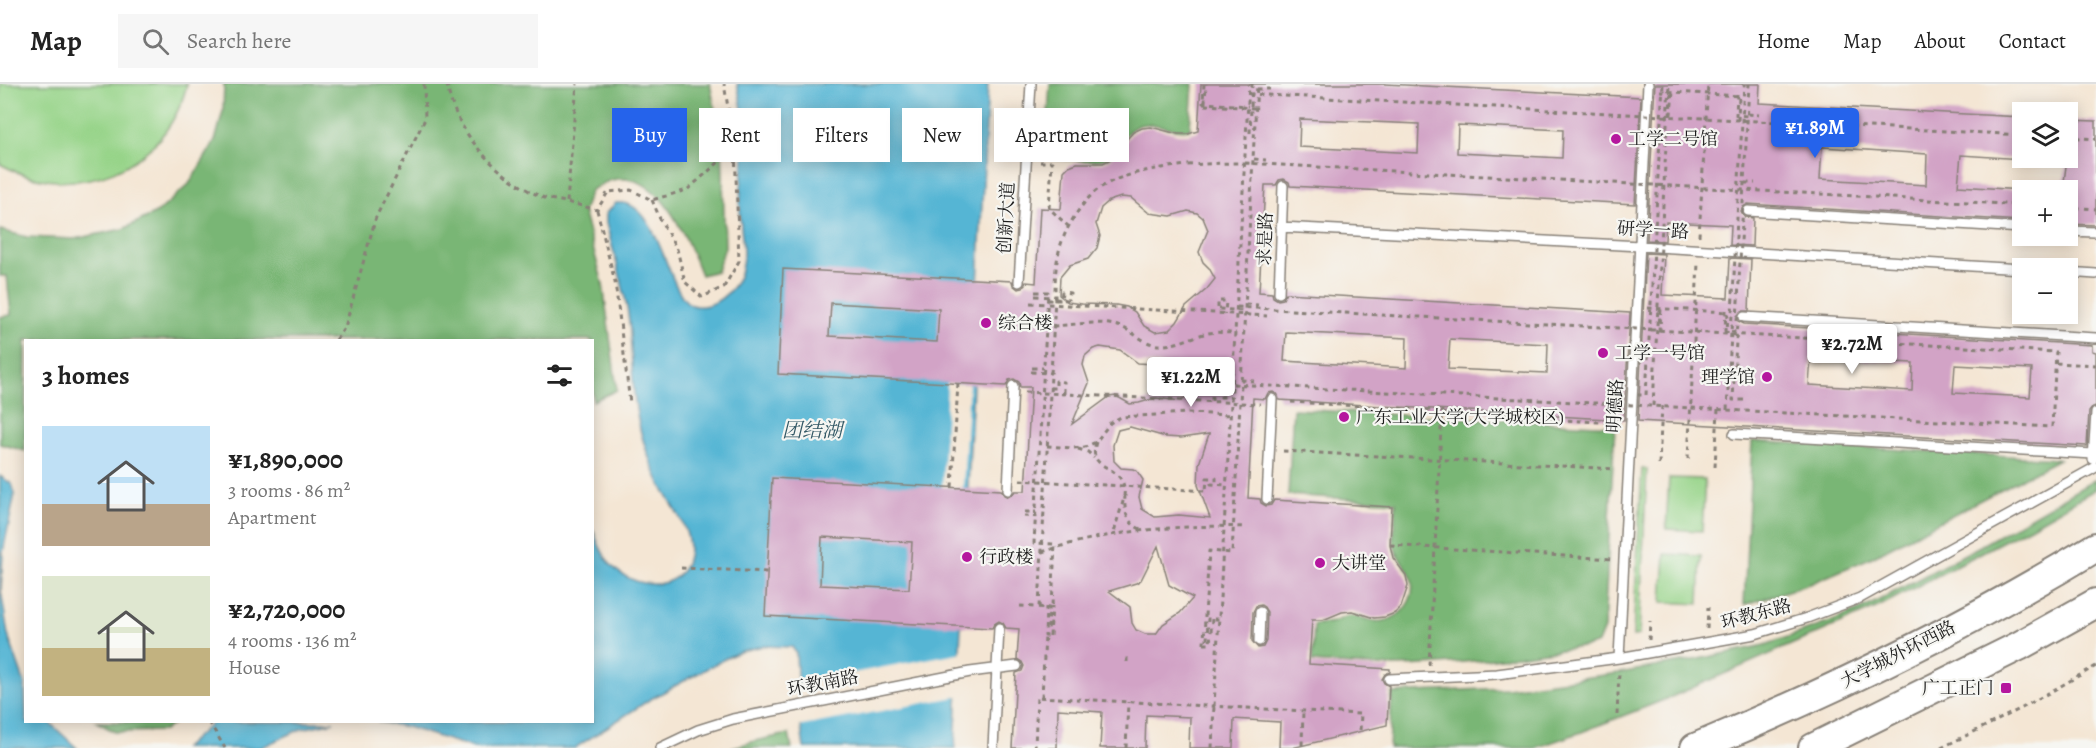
<!DOCTYPE html>
<html lang="en">
<head>
<meta charset="utf-8">
<style>
	:root { --surface:#fff; --page:#f6f6f6; --text:#222; --muted:#767676; --line:#e0e0e0; --accent:#2563eb }
	body { margin:0; font-family:Alegreya,"Noto Serif SC",serif; background:var(--page); color:var(--text); height:100vh; display:flex; flex-direction:column; font-size:22px; white-space:nowrap }
	* { box-sizing:border-box; margin:0 }
	p { font-size:20px; color:var(--muted) }
	.icon { flex:none; width:33px; height:33px; fill:none; stroke:currentColor; stroke-width:2; stroke-linecap:round; stroke-linejoin:round }
	.map { position:relative; flex:1; overflow:hidden }
	.side { position:absolute; left:24px; top:255px; width:570px; height:384px; display:flex; flex-direction:column; background:var(--surface); border-radius:0px; box-shadow:0 3px 15px #0003 }
	.side>* { flex:none }
	.top-card { position:absolute; left:612px; top:24px; width:570px; height:54px; display:flex; gap:12px }
	.controls { position:absolute; left:2012px; top:18px; display:grid; gap:12px }
	.controls a { display:grid; place-items:center; width:66px; height:66px; border-radius:0px; background:var(--surface); box-shadow:0 3px 15px #0003; font-size:30px }
	.price { position:absolute; translate:-50% -51px; padding:0 14px; border-radius:6px; background:#fff; color:#222; font-size:20px; line-height:39px; filter:drop-shadow(0 2px 3px #0008) }
	.price::after { content:''; position:absolute; left:50%; top:36px; width:18px; height:14px; margin-left:-9px; background:inherit; clip-path:polygon(0 0,100% 0,50% 100%) }
	.price.current { background:var(--accent); color:#fff }
	ul { padding:0; list-style:none }
	li { display:flex; align-items:center; gap:18px; height:150px; padding:0 18px }
	li span { display:grid; place-items:center; flex:none; width:168px; height:120px; border-radius:0px; color:#555 }
	li>.icon { margin-inline-start:auto }
	span .icon { width:72px; height:72px; fill:#fffc; stroke-width:1 }
	li b { font-size:26px }
	h2 { display:flex; justify-content:space-between; align-items:center; height:72px; padding:0 18px; font-size:26px }
	.tag { padding:0 21px; border-radius:0px; background:var(--surface); box-shadow:0 3px 15px #0003; font-size:21px; line-height:54px }
	.tag.current { background:var(--accent); color:#fff }
	header { display:flex; align-items:center; gap:36px; box-sizing:border-box; height:84px; padding:0 30px; background:var(--surface); border-bottom:2px solid var(--line) }
	header strong { font-size:28px }
	nav { display:flex; gap:33px; margin-inline-start:auto; font-size:21px }
	.search { width:420px; height:54px; background:var(--page); display:flex; align-items:center; gap:15px; box-sizing:border-box; padding:0 21px; border-radius:0px; color:var(--muted); font-size:22px }
	.map>svg:first-child { display:block }
</style>
</head>
<body>
<header>
<strong>Map</strong>
<div class="search"><svg class="icon" aria-label="search" viewBox="0 0 24 24"><circle cx="10" cy="10" r="6"/><path d="M15 15l6 6"/></svg>Search here</div>
<nav><a>Home</a><a>Map</a><a>About</a><a>Contact</a></nav>
</header>
<div class="map">
<svg width="2096" height="664" viewBox="0 0 2096 664">
	<rect width="100%" height="100%" fill="#f6f6f2"/>
	<filter id="ink" filterUnits="userSpaceOnUse"><feTurbulence type="fractalNoise" baseFrequency=".0167" numOctaves="2"/><feDisplacementMap in="SourceGraphic" scale="12" xChannelSelector="R" yChannelSelector="G"/><feConvolveMatrix kernelMatrix="1 2 1 2 8 2 1 2 1" color-interpolation-filters="sRGB"/></filter>
	<filter id="wash" filterUnits="userSpaceOnUse"><feTurbulence type="fractalNoise" baseFrequency=".008" numOctaves="4" result="noise"/><feDisplacementMap in="SourceGraphic" scale="24" xChannelSelector="R" yChannelSelector="G"/><feGaussianBlur stdDeviation="1.35" result="paint"/><feColorMatrix in="noise" values="0 0 0 0 0 0 0 0 0 0 0 0 0 0 0 0 0 1.4 0 .05"/><feComposite in="paint" operator="in"/></filter>
	<g filter="url(#wash)">
		<rect width="100%" height="100%" fill="#f4e6d4"/>
		<path fill="#97d489" stroke="#5a7852" stroke-width="1.5" d="M 0,0 L 187,0 C 167,85 75,122 0,80 Z
			M 1642,385 L 1647,385 L 1640,532 L 1639,551 L 1633,552 Z
			M 1669,394 L 1705,395 L 1702,447 L 1666,445 Z
			M 1665,470 L 1701,472 L 1699,520 L 1662,518 Z"/>
		<path fill="#79b675" stroke="#4a6948" stroke-width="1.5" d="M 224,0 L 710,0 L 722,58 L 725,163 L 717,187 L 701,191 C 687,156 661,85 612,96 C 606,97 598,103 591,106 L 583,127 L 603,200 L 617,306 L 593,317 L 592,256 L 26,256 L 25,367 L 0,360 L 0,233 L 11,231 L 7,192 L 0,192 L 0,146 L 27,153 L 74,155 L 123,145 L 158,128 L 189,100 L 215,57 L 223,27 Z
			M 1050,0 L 1193,0 L 1190,45 C 1172,49 1158,37 1140,41 C 1123,46 1121,66 1107,74 C 1095,80 1060,74 1045,74 Z
			M 1293,325 L 1615,342 L 1604,544 L 1598,559 L 1589,562 C 1524,571 1460,581 1395,582 C 1368,583 1340,580 1312,578 L 1314,540 C 1320,540 1327,539 1333,538 C 1339,536 1344,532 1350,532 C 1361,531 1370,539 1382,537 C 1403,534 1417,513 1411,493 C 1407,482 1398,476 1395,464 C 1391,451 1396,432 1396,418 L 1288,411 Z
			M 1752,357 L 2059,375 L 1870,474 L 1812,499 L 1744,521 Z
			M 2096,395 L 2096,405 L 2030,443 L 1878,523 L 1669,614 L 1579,649 L 1535,664 L 1389,664 L 1392,609 L 1507,604 L 1619,589 L 1689,577 L 1765,561 L 1828,539 L 1868,522 L 1980,462 Z
			M 97,638 L 175,638 L 164,647 L 115,648 Z
			M 789,650 L 792,664 L 730,664 L 759,656 Z"/>
		<path fill="#55b5d4" stroke="#386878" stroke-width="1.5" d="M 737,0 L 988,0 L 955,664 L 804,664 L 799,630 L 796,569 L 792,563 L 763,562 L 742,567 L 728,573 L 649,616 L 575,664 L 474,664 L 407,643 L 378,638 L 592,638 L 593,446 C 598,459 603,472 612,482 C 634,505 681,510 688,472 C 694,446 669,419 659,397 C 653,385 648,372 644,359 C 631,320 633,277 629,237 C 625,204 614,171 606,139 L 606,129 L 616,119 C 656,113 666,198 686,217 C 691,222 697,223 703,222 C 719,221 738,202 741,186 C 746,168 740,146 740,127 C 740,98 746,69 744,40 C 743,27 740,13 737,0 Z
			M 0,392 L 12,400 L 15,410 L 3,468 L 1,506 L 8,551 L 25,600 L 26,638 L 49,638 L 77,664 L 0,664 Z
			M 213,638 L 334,638 L 301,645 L 260,664 L 184,664 Z"/>
		<path fill="#f4e6d4" d="M 947,299 L 969,300 L 963,404 L 942,403 Z
			M 963,568 L 961,612 L 797,643 L 795,600 Z"/>
		<g id="blocks">
			<path fill="#d2a3c6" fill-rule="evenodd" d="M 1201,0 L 1385,0 L 1641,13 L 1635,120 L 1290,102 L 1289,98 L 1284,95 L 1279,96 L 1276,101 L 1265,101 L 1259,208 L 1272,209 L 1273,213 L 1278,216 L 1283,215 L 1286,209 L 1630,229 L 1624,336 L 1279,316 L 1278,311 L 1273,308 L 1268,309 L 1265,315 L 1253,314 L 1248,414 L 1260,415 L 1261,419 L 1266,422 L 1271,421 L 1274,416 L 1392,423 L 1390,461 L 1393,474 L 1406,491 L 1408,502 L 1401,523 L 1395,529 L 1385,533 L 1374,534 L 1352,527 L 1342,528 L 1323,536 L 1312,536 L 1309,580 L 1390,585 L 1390,588 L 1385,590 L 1382,595 L 1384,599 L 1389,602 L 1387,641 L 1292,664 L 1279,664 L 1280,638 L 1234,635 L 1233,664 L 1189,664 L 1190,633 L 1146,631 L 1145,664 L 1100,664 L 1102,628 L 1058,625 L 1057,664 L 1012,664 L 1016,589 L 1022,587 L 1024,582 L 1022,578 L 1017,575 L 1019,545 L 1006,544 L 1003,539 L 999,537 L 994,540 L 992,544 L 765,532 L 772,394 L 1001,406 L 1004,411 L 1008,413 L 1013,410 L 1015,407 L 1025,407 L 1031,303 L 1020,303 L 1019,298 L 1014,295 L 1009,296 L 1006,302 L 778,290 L 783,185 L 1012,197 L 1013,201 L 1018,205 L 1023,204 L 1026,198 L 1036,199 L 1040,124 L 1061,125 L 1064,87 L 1069,82 L 1077,79 L 1103,79 L 1109,76 L 1133,48 L 1142,44 L 1151,43 L 1178,50 L 1188,50 L 1198,47 ZM 1300,35 L 1419,40 L 1418,69 L 1299,63 ZM 1458,41 L 1563,46 L 1562,74 L 1457,69 ZM 1121,113 L 1131,114 L 1149,129 L 1171,132 L 1188,127 L 1197,129 L 1203,134 L 1208,146 L 1199,168 L 1203,178 L 1209,184 L 1215,195 L 1207,205 L 1186,223 L 1177,238 L 1169,246 L 1155,248 L 1144,242 L 1135,228 L 1127,223 L 1116,221 L 1081,220 L 1068,218 L 1059,211 L 1060,193 L 1070,181 L 1088,175 L 1097,164 L 1100,152 L 1096,140 L 1101,124 L 1109,117 ZM 831,219 L 939,225 L 937,258 L 829,252 ZM 1286,248 L 1407,254 L 1406,284 L 1284,277 ZM 1450,255 L 1548,260 L 1547,289 L 1448,285 ZM 1100,263 L 1120,266 L 1138,279 L 1170,281 L 1187,280 L 1207,287 L 1199,306 L 1181,317 L 1156,314 L 1139,319 L 1130,320 L 1116,312 L 1109,313 L 1072,340 L 1089,299 L 1083,281 L 1085,272 L 1093,265 ZM 1130,343 L 1166,353 L 1181,354 L 1209,350 L 1199,380 L 1198,401 L 1210,434 L 1179,431 L 1155,433 L 1142,425 L 1139,413 L 1143,396 L 1137,387 L 1133,385 L 1121,384 L 1114,377 L 1113,361 L 1118,346 ZM 822,453 L 912,458 L 909,505 L 820,501 ZM 1158,462 L 1169,501 L 1193,514 L 1180,529 L 1163,540 L 1156,550 L 1145,550 L 1136,546 L 1132,539 L 1130,523 L 1109,507 L 1136,499 L 1141,496 ZM 1261,521 L 1264,523 L 1267,528 L 1266,557 L 1263,563 L 1258,564 L 1252,557 L 1253,528 L 1256,522 Z
				M 1655,0 L 1760,0 L 1759,19 L 2022,33 L 2022,75 L 1961,71 L 1958,102 L 2022,106 L 2022,137 L 1748,120 L 1743,123 L 1741,127 L 1745,133 L 1753,134 L 1752,162 L 1730,161 L 1731,141 L 1666,138 L 1665,157 L 1647,156 ZM 1822,63 L 1927,70 L 1926,101 L 1820,95 Z
				M 2067,36 L 2096,37 L 2096,141 L 2067,140 L 2067,106 L 2063,106 L 2067,74 Z
				M 1646,169 L 1664,170 L 1662,211 L 1728,214 L 1730,174 L 1751,175 L 1749,227 L 1742,227 L 1737,232 L 1738,237 L 1744,240 L 2092,261 L 2092,267 L 2096,268 L 2096,322 L 2093,323 L 2089,328 L 2087,362 L 1638,337 ZM 1811,274 L 1913,279 L 1912,307 L 1809,301 ZM 1955,281 L 2032,285 L 2030,313 L 1953,309 Z"/>
		</g>
	</g>
	<g filter="url(#ink)">
		<use href="#blocks" fill-opacity="0" stroke="#888178" stroke-width="1.5"/>
		<g fill="none" stroke-linecap="round" stroke-linejoin="round">
			<g stroke="#888178" stroke-width="12">
				<path id="service" d="M 1748,127 L 2022,144
					M 1281,143 L 1640,162 L 2022,185
					M 2067,147 L 2096,148
					M 2067,188 L 2096,190
					M 1019,198 L 1031,0
					M 1279,209 L 1283,102
					M 1744,233 L 2096,254
					M 1734,350 L 2094,370
					M 2093,375 L 2096,329
					M 1008,406 L 1013,302
					M 1267,415 L 1272,315
					M 1259,557 L 1260,528
					M 1619,574 L 1648,0
					M 1389,595 L 1497,590 L 1619,574 L 1755,550 L 1807,534 L 1860,514 L 2096,383
					M 660,664 L 698,646 L 733,635 L 970,588 L 1017,582
					M 993,664 L 999,544"/>
			</g>
			<g stroke="#888178" stroke-width="32">
				<path id="primary" d="M 1695,664 C 1833,607 1968,541 2096,463
					M 1813,664 L 2019,562 L 2096,519"/>
			</g>
			<path stroke="#888178" stroke-width="3" stroke-dasharray="4.5 4.5" stroke-linecap="butt" d="M 447,0 C 454,48 499,95 542,113 C 549,116 558,116 565,118 C 576,120 586,123 597,126 L 608,108 L 631,106 L 652,116 L 687,106 L 735,64
				M 1204,0 L 1203,19 L 1248,22
				M 1257,5 L 1270,5
				M 1660,7 L 1739,12 L 1738,36
				M 1205,19 L 1206,0
				M 1748,30 L 1759,31
				M 1670,32 L 1671,8
				M 1250,49 L 1252,0
				M 2067,53 L 2096,55
				M 1254,75 L 1266,76
				M 1040,78 L 1052,78 L 1049,124 L 1069,143
				M 1745,99 L 1755,99
				M 652,116 L 661,137 L 677,165 L 685,198 L 702,213 L 724,203 L 739,177 L 735,64 L 724,0
				M 567,118 L 577,0
				M 2067,123 L 2096,125
				M 597,126 L 615,198 L 630,319
				M 1699,152 L 1708,0
				M 1035,212 L 1055,213 C 1055,200 1055,186 1058,172 C 1062,149 1079,121 1097,106 C 1130,81 1205,79 1245,79
				M 1047,216 L 1061,216 L 1062,208 L 1070,209 L 1069,216
				M 1030,219 L 1267,232
				M 1246,220 L 1258,221
				M 1218,224 L 1218,217 L 1226,217 L 1225,230
				M 1648,224 L 1728,228 L 1727,250
				M 1053,242 C 1073,241 1098,236 1118,242 C 1133,246 1142,260 1159,261 C 1175,262 1189,254 1204,250 C 1214,247 1225,249 1236,249
				M 1659,247 L 1660,225
				M 336,256 L 345,243 L 376,133 L 425,35 L 424,0
				M 2056,279 L 2096,281
				M 1032,284 L 1043,284
				M 1031,288 L 1051,289
				M 1241,296 L 1254,297
				M 1050,304 L 1056,304 L 1056,297 L 1064,298 L 1064,310
				M 1025,308 L 1260,320
				M 1212,317 L 1212,306 L 1222,306 L 1221,313 L 1232,313
				M 1291,318 L 1442,327
				M 1442,329 L 1617,339
				M 2052,343 L 2056,268
				M 1047,362 L 1073,364 L 1085,363 L 1096,358 L 1110,339 L 1121,333 L 1188,329 L 1231,331
				M 1078,365 L 1088,368 L 1094,374
				M 1283,367 L 1615,385
				M 1688,375 L 1698,179
				M 1659,380 L 1662,322
				M 1715,383 L 1718,325
				M 1020,396 L 1206,407 L 1207,394 L 1216,394 L 1216,401
				M 1211,399 L 1211,400 L 1227,401
				M 952,403 L 958,299
				M 1125,411 C 1124,427 1126,440 1143,446
				M 1025,428 L 1036,428
				M 1024,432 L 1044,433
				M 1390,461 L 1612,475
				M 1042,468 C 1106,447 1178,440 1246,443
				M 681,484 L 768,488
				M 1020,522 L 1049,524 L 1048,546
				M 1707,545 L 1708,523
				M 1050,552 L 1052,522
				M 1207,556 L 1208,535 L 1219,535
				M 1649,556 L 1650,537
				M 1204,560 L 1205,532
				M 1127,578 L 1127,572
				M 1429,581 L 1442,325
				M 1617,631 L 1619,588
				M 209,638 L 225,664
				M 1302,661 L 1303,627
				M 1035,664 L 1037,613 L 1361,630 L 1360,647
				M 1126,664 L 1128,618
				M 1212,664 L 1214,622
				M 1941,664 L 2022,624 L 2096,582"/>
			<use href="#service" stroke="#fff" stroke-width="9"/>
			<use href="#primary" stroke="#fff" stroke-width="28"/>
			<path stroke="#888178" stroke-width="3" stroke-dasharray="4.5 4.5" stroke-linecap="butt" d="M 1249,10 L 2022,51
				M 1737,10 L 1736,31 L 1748,32
				M 1205,21 L 1256,24
				M 1670,30 L 1671,30 L 1673,7
				M 1245,79 L 2022,121
				M 1035,208 L 1048,208 L 1034,459 L 1055,460 L 1052,522
				M 1055,215 L 1069,216
				M 1237,223 L 2056,268
				M 1219,225 L 1245,227
				M 1726,226 L 1725,247 L 1737,248
				M 1658,246 L 1660,246 L 1661,223
				M 1233,300 L 2052,343
				M 1637,311 L 1646,311 L 1663,0
				M 1744,316 L 1733,316 L 1749,0
				M 1653,322 L 1669,0
				M 1727,326 L 1744,0
				M 1096,358 C 1088,385 1112,379 1122,397 C 1130,412 1115,434 1114,452
				M 1039,523 L 1055,213
				M 1046,523 L 1045,552 L 1050,552
				M 1205,532 L 1209,467 L 1232,469 L 1257,0
				M 1204,560 L 1210,560 L 1212,535
				M 1042,613 L 1045,552
				M 1214,622 L 1249,0"/>
		</g>
	</g>
	<g fill="#b5179e" stroke="#f6f6f2" stroke-width="2">
		<circle cx="1616" cy="55" r="6"/>
		<circle cx="986" cy="239" r="6"/>
		<circle cx="1603" cy="269" r="6"/>
		<circle cx="1767" cy="293" r="6"/>
		<circle cx="1344" cy="333" r="6"/>
		<circle cx="967" cy="473" r="6"/>
		<circle cx="1320" cy="479" r="6"/>
		<rect x="2000" y="598" width="12" height="12" rx="3"/>
	</g>
	<g text-anchor="middle" dominant-baseline="central" stroke-width="4.5" stroke-linejoin="round" paint-order="stroke">
		<g font-size="18" fill="#1c1c1c" stroke="#f6f6f2" text-anchor="start">
			<text x="1628" y="55">工学二号馆</text>
			<text x="998" y="239">综合楼</text>
			<text x="1615" y="269">工学一号馆</text>
			<text x="1755" y="293" text-anchor="end">理学馆</text>
			<text x="1356" y="333">广东工业大学(大学城校区)</text>
			<text x="979" y="473">行政楼</text>
			<text x="1332" y="479">大讲堂</text>
			<text x="1994" y="604" text-anchor="end">广工正门</text>
		</g>
		<g font-size="18" fill="#1c1c1c" stroke="#f6f6f2">
			<text transform="translate(1006 134) rotate(-87)">创新大道</text>
			<text transform="translate(1653 146) rotate(3)">研学一路</text>
			<text transform="translate(1265 155) rotate(-88)">求是路</text>
			<text transform="translate(1615 322) rotate(-87)">明德路</text>
			<text transform="translate(1756 530) rotate(-15)">环教东路</text>
			<text transform="translate(1898 570) rotate(-27)">大学城外环西路</text>
			<text transform="translate(823 599) rotate(-11)">环教南路</text>
		</g>
		<g font-size="20" font-style="italic" fill="#335966" stroke="#f6f6f2">
			<text x="812" y="346">团结湖</text>
		</g>
	</g>
</svg>
<div class="controls">
<a><svg class="icon" aria-label="layers" viewBox="0 0 24 24"><path d="M12 4l9 5-9 5-9-5zM3 14l9 5 9-5"/></svg></a>
<a>+</a>
<a>−</a>
</div>
<b class="price current" style="left:1815px;top:75px">¥1.89M</b>
<b class="price" style="left:1852px;top:291px">¥2.72M</b>
<b class="price" style="left:1191px;top:324px">¥1.22M</b>
<div class="top-card">
<a class="tag current">Buy</a>
<a class="tag">Rent</a>
<a class="tag">Filters</a>
<a class="tag">New</a>
<a class="tag">Apartment</a>
</div>
<section class="side">
<h2>3 homes<svg class="icon" aria-label="filters" viewBox="0 0 24 24"><path d="M4 7h16M4 17h16"/><circle cx="9" cy="7" r="2"/><circle cx="15" cy="17" r="2"/></svg></h2>
<ul>
<li><span style="background:linear-gradient(#bfe0f5 65%,#b9a48a 0)"><svg class="icon" aria-label="home" viewBox="0 0 24 24"><path d="M3 11l9-7 9 7M6 9v11h12V9"/></svg></span><div><b>¥1,890,000</b><p>3 rooms · 86 m²</p><p>Apartment</p></div></li>
<li><span style="background:linear-gradient(#dfe7d0 60%,#c2b280 0)"><svg class="icon" aria-label="home" viewBox="0 0 24 24"><path d="M3 11l9-7 9 7M6 9v11h12V9"/></svg></span><div><b>¥2,720,000</b><p>4 rooms · 136 m²</p><p>House</p></div></li>
</ul>
</section>
</div>
</body>
</html>
